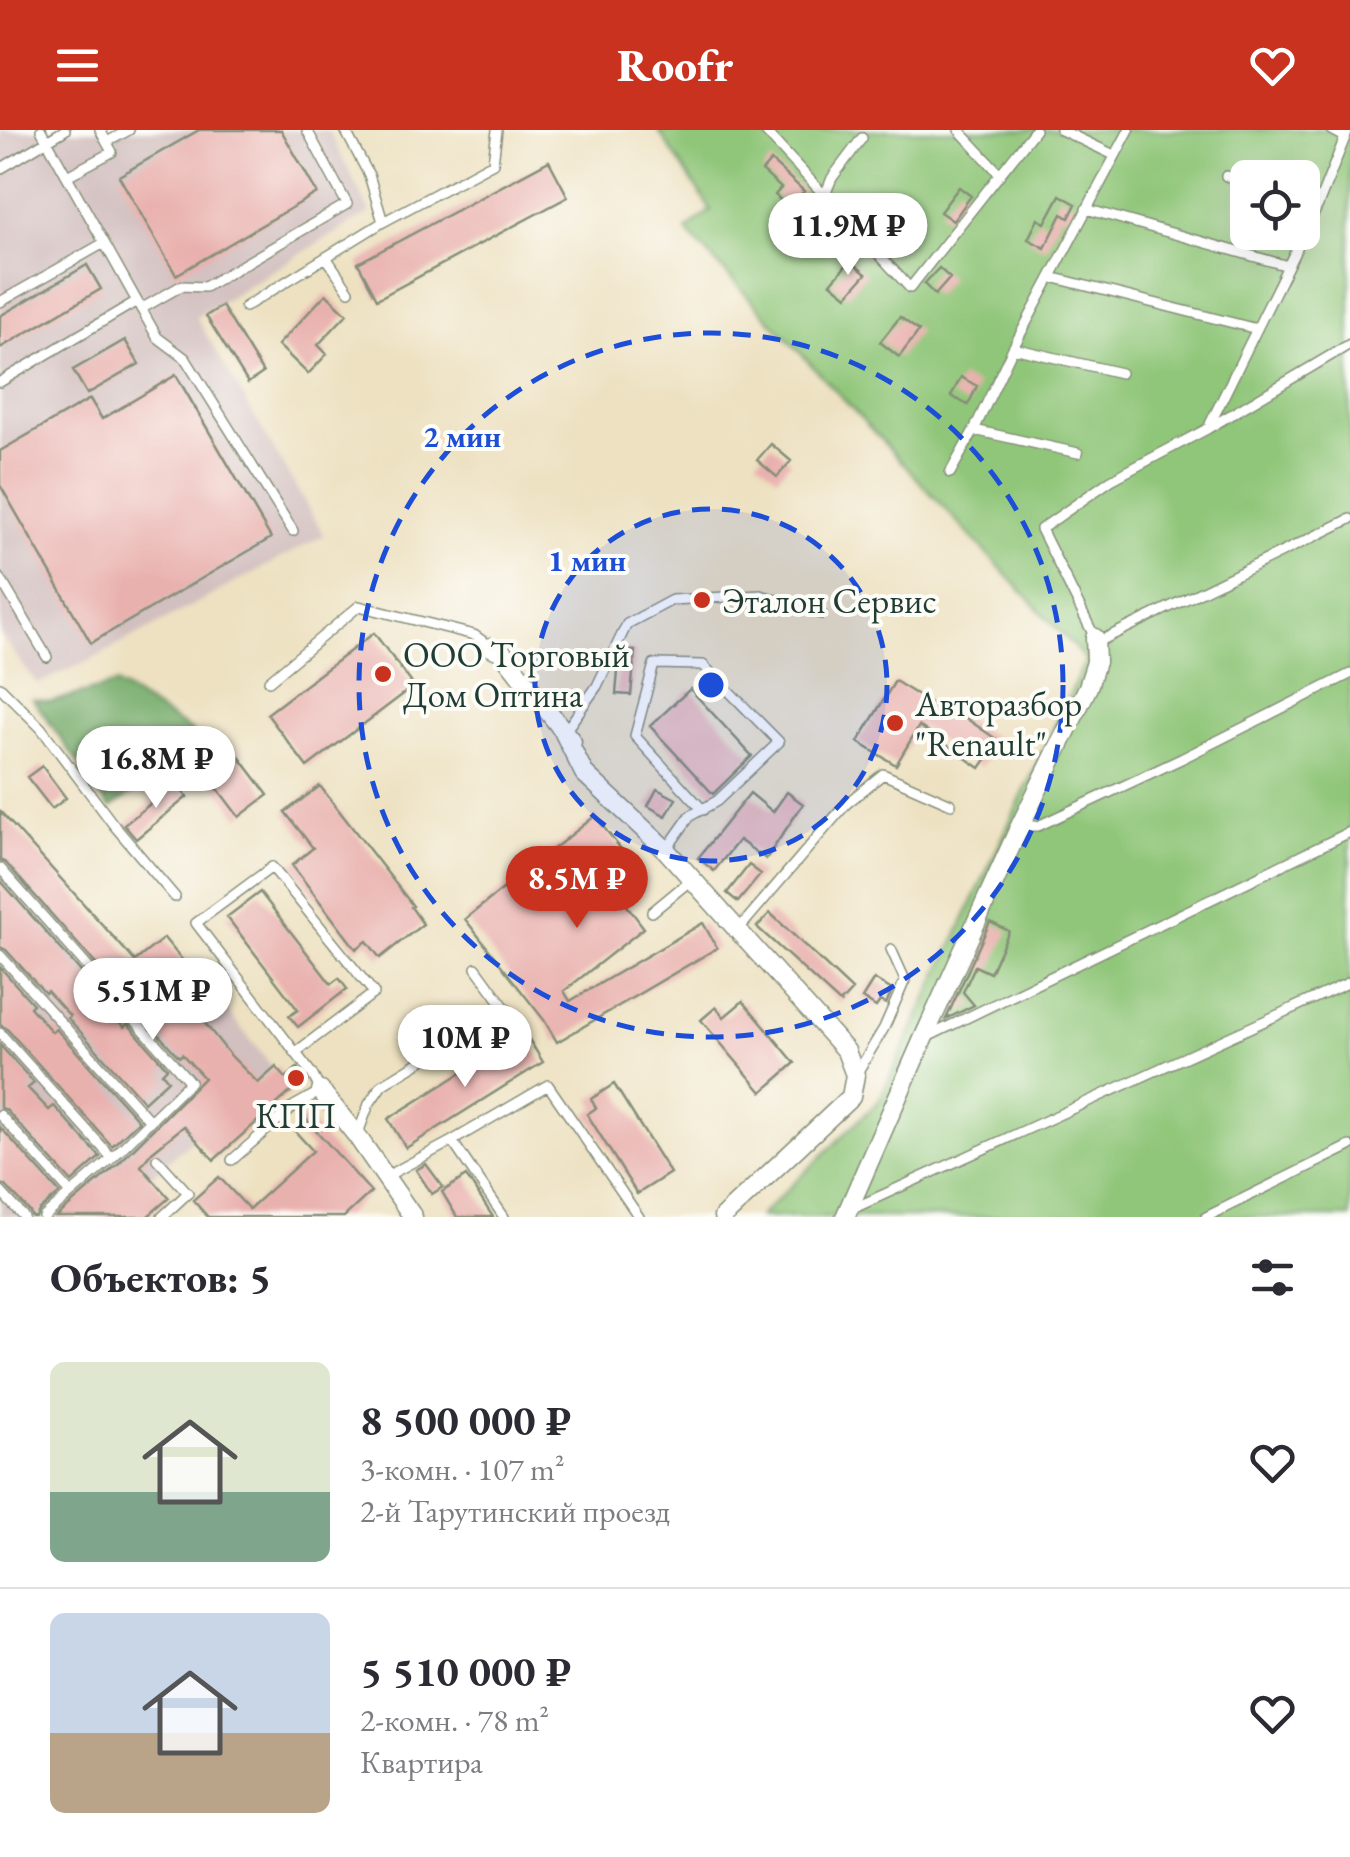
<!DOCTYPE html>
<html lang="ru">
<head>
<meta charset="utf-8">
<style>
	:root { --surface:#fff; --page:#f7f7f7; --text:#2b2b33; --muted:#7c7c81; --line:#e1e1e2; --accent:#c8321e }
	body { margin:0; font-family:"EB Garamond",serif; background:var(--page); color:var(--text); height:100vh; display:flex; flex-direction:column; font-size:38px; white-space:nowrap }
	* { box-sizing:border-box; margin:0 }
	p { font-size:32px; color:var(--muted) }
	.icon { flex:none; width:55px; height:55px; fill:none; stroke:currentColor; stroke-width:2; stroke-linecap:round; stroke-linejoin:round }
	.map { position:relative; height:1087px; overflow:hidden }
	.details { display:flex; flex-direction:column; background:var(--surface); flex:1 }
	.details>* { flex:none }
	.fabs { position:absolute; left:1230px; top:30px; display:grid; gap:20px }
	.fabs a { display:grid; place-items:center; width:90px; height:90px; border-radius:15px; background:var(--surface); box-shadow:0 10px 40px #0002; font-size:50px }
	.price { position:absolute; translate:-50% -85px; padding:0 22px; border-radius:35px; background:#fff; color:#222; font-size:32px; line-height:65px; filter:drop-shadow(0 2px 5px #0008) }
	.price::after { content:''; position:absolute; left:50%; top:60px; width:30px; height:22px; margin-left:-15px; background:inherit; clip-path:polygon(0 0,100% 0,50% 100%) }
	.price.on { background:var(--accent); color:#fff }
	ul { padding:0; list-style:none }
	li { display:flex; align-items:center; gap:30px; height:250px; padding:0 50px }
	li+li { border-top:2px solid var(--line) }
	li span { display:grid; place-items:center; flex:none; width:280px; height:200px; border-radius:15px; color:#555 }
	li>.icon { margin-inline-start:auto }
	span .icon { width:120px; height:120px; fill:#fffc; stroke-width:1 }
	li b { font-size:42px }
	h2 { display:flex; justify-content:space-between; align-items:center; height:120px; padding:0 50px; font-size:42px }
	header { display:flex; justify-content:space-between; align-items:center; height:130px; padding:0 50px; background:var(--accent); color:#fff; font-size:45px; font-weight:800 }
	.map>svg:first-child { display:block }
</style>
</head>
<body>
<header><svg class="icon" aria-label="menu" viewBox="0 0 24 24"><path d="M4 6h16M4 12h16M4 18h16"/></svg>Roofr<svg class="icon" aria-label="heart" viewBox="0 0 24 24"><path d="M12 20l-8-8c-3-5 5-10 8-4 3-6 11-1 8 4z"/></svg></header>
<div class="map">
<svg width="1350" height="1087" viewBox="0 0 1350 1087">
	<rect width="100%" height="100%" fill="#fdfcf7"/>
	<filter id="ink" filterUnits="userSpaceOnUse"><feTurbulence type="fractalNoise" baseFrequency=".01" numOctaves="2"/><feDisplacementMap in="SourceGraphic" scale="20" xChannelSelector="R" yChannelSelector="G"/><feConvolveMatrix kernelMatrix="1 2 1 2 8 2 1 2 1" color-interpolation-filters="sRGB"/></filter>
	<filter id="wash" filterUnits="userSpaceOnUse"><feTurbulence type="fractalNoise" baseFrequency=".0048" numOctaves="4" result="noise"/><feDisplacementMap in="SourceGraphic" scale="40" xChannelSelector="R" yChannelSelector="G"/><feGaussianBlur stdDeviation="2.25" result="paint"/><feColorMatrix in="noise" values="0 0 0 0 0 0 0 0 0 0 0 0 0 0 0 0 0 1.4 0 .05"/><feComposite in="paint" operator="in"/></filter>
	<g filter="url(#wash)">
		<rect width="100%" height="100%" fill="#ede1c1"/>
		<path fill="#d2bfbf" d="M 0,0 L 328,0 L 370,82 L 196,187 L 324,405 L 89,531 L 37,554 L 0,504 Z
			M 0,681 L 191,894 L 219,870 L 273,938 L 105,1087 L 0,1087 Z"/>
		<path fill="#90c679" stroke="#588256" stroke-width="2.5" fill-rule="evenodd" d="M 658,0 L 1350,0 L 1350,1087 L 759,1087 L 879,971 L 1086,530 L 686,100 L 711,80 ZM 1248,48 L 1302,48 L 1302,102 L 1248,102 Z"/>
		<path fill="#74ab69" stroke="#4a744e" stroke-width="2.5" d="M 116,554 L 192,601 L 174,635 L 110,678 L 33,569 L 51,572 Z"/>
		<g id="blocks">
			<path fill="#e9b1ae" d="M 199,0 L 281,0 L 317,63 L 176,145 L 119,46 Z
				M 549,31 L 568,67 L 377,169 L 358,133 Z
				M 771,31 L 804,61 L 789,78 L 775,65 L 781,58 L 762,41 Z
				M 959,57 L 971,66 L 953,91 L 940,82 Z
				M 1060,65 L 1076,74 L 1069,88 L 1062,84 L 1045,118 L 1028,109 L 1038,89 L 1045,93 Z
				M 799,83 L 813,93 L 800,110 L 787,99 Z
				M 850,131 L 866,144 L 847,166 L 831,153 Z
				M 87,135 L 101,159 L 0,218 L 0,186 Z
				M 939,138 L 950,148 L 935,165 L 924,154 Z
				M 326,164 L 347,184 L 318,215 L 327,224 L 308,244 L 278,215 Z
				M 222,176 L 263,243 L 248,253 L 206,186 Z
				M 900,187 L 919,201 L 899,227 L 880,212 Z
				M 125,210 L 139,234 L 87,264 L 73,240 Z
				M 176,245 L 271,408 L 91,513 L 0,355 L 0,321 L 90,269 L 102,289 Z
				M 961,247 L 977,256 L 968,275 L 951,266 Z
				M 771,314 L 791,331 L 777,347 L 757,330 Z
				M 374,503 L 414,556 L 307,637 L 267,584 Z
				M 624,520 L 635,521 L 631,565 L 616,564 L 619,530 Z
				M 895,551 L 947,583 L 951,578 L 999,611 L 980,638 L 919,596 L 896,635 L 858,612 Z
				M 690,559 L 752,626 L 713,664 L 650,596 Z
				M 228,612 L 268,665 L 239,687 L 199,634 Z
				M 42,636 L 66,668 L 52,679 L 27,647 Z
				M 176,653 L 187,667 L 136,709 L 124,695 Z
				M 320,656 L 413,776 L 411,777 L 423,794 L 380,828 L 367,811 L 356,819 L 292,735 L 313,718 L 285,682 Z
				M 657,659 L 676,669 L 666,686 L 648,676 Z
				M 787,662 L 803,674 L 766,729 L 739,710 L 714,741 L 698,728 L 750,663 L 773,682 Z
				M 0,681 L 135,831 L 164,808 L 206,859 L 189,873 L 230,925 L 258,953 L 276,937 L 286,948 L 297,938 L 305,949 L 214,1030 L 184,996 L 152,1022 L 141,1036 L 169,1068 L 147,1087 L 56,1087 L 118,1034 L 204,948 L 182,924 L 179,927 L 140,884 L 143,881 L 128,864 L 125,867 L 6,733 L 0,730 Z
				M 595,686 L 646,751 L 622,769 L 644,798 L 564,861 L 570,871 L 703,793 L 717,818 L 557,912 L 544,890 L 465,789 Z
				M 749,735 L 761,744 L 738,772 L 727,763 Z
				M 0,750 L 113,878 L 110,881 L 124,897 L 128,894 L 167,938 L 162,943 L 168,950 L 144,972 L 68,888 L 70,886 L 47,861 L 45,863 L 6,820 L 0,817 Z
				M 260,762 L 331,854 L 339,848 L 347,859 L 298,897 L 289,886 L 298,880 L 227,787 Z
				M 770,783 L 852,860 L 840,873 L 757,797 Z
				M 990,792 L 1009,801 L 990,843 L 975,836 L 963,862 L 974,875 L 946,889 Z
				M 0,837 L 33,874 L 30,877 L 52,902 L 56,899 L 139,991 L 112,1016 L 6,898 L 0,895 Z
				M 874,849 L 892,860 L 886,874 L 880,871 L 876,877 L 862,868 Z
				M 743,871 L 795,933 L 762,962 L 701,890 L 716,877 L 724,887 Z
				M 525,903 L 543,932 L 406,1018 L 388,989 Z
				M 0,915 L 34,953 L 28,958 L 49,980 L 54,976 L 100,1027 L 72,1052 L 6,980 L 0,977 Z
				M 614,954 L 670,1043 L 637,1064 L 587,984 L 596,978 L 591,969 Z
				M 305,988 L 371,1062 L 344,1087 L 208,1087 L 193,1070 L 219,1047 L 249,1079 L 313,1021 L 293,999 Z
				M 0,997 L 60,1063 L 39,1081 L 36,1087 L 32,1087 L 30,1082 L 6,1056 L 0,1053 Z
				M 426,1034 L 443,1057 L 432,1064 L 416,1040 Z
				M 466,1046 L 469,1050 L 493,1087 L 457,1087 L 442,1062 Z"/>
		</g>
	</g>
	<g filter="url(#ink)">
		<use href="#blocks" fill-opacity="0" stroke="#868f7a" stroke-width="2.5"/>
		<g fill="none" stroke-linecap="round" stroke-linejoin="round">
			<g stroke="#868f7a" stroke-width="12">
				<path id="lane" d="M 41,0 L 157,207 L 185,228 L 293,401
					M 764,0 L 910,158 L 1035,0
					M 959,0 L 999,43
					M 1061,0 L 1114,25
					M 1332,0 L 1345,7
					M 107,12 L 129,0
					M 0,39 L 65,0
					M 67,46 L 112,22 L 100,0
					M 1226,46 L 1248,53
					M 825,65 L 832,48 L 862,8
					M 1302,70 L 1318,75
					M 1086,79 L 1288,136
					M 383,92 L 493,33 L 497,0
					M 326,127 L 349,161
					M 1051,147 L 1257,199
					M 0,172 L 104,113
					M 245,177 L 383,92 L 369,45 L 345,0
					M 141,179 L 181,156 L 205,157 L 347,74 L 307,0
					M 1350,214 L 1207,299 L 1111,350 L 1041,399 L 1095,508 L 1104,509 L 1350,389
					M 1013,218 L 1121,243
					M 0,252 L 137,171
					M 1210,294 L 1318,75 L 1348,0
					M 974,300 L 1078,323
					M 950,343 L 974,300 L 1013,218 L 1129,0
					M 0,448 L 47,527
					M 269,551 L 359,476 L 474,505 L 491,517
					M 0,557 L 41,598 L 113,694 L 175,767
					M 564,603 L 597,556 L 627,494 L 672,470 L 761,465 L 822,484
					M 1023,696 L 1038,696 L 1181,629 L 1350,544
					M 666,720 L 690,686 L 717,671 L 779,612 L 703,535 L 654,534 L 635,606 L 703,680
					M 0,738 L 190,952 L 112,1028 L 44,1087
					M 652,782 L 692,749
					M 738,800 L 846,674 L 883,644 L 951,674
					M 0,825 L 149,990
					M 0,903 L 112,1028
					M 925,908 L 1350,702
					M 857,943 L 884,898 L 905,850 L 891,819
					M 0,985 L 71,1063
					M 357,1006 L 369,974 L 382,955 L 506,879 L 476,838
					M 157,1029 L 188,1063 L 162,1087
					M 232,1030 L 294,976 L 321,961 L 312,944 L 196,793 L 272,737 L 374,863 L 296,922
					M 385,1047 L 452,1011
					M 0,1061 L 24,1087
					M 852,1079 L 1350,852
					M 504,1087 L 452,1011 L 548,955 L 639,1087
					M 1206,1087 L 1350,1016"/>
			</g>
			<g stroke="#868f7a" stroke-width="21">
				<path id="street" d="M 491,517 L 502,522 L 572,612
					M 564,603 L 584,643 L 666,720 L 846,921 L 855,945 L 851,967 L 723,1087
					M 321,961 L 357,1006 L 413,1087
					M 845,1087 L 923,909 L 1020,696 L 1088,557 L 1096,532 L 1095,508"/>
			</g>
			<use href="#lane" stroke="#fff" stroke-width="9"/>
			<use href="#street" stroke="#fff" stroke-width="18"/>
		</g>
	</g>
	<circle cx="711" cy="555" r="176" fill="#1d4ed8" fill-opacity=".12"/>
	<g fill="none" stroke="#1d4ed8" stroke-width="5" stroke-dasharray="18 12">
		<circle cx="711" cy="555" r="176"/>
		<circle cx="711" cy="555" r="352"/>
	</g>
	<g fill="#c8321e" stroke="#fdfcf7" stroke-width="4">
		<circle cx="702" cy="470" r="10"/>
		<circle cx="383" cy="544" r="10"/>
		<circle cx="895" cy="593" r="10"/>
		<circle cx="296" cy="948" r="10"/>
	</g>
	<g text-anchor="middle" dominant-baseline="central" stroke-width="8" stroke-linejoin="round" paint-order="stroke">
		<g font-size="35" fill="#1f3d34" stroke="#fdfcf7" text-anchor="start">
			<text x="722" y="470">Эталон Сервис</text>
			<text x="403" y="524">ООО Торговый<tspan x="403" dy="40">Дом Оптина</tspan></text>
			<text x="915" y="573">Авторазбор<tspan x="915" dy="40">"Renault"</tspan></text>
			<text x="296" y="985" text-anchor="middle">КПП</text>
		</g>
	</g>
	<circle cx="711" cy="555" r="15" fill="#1d4ed8" stroke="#fdfcf7" stroke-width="5"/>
	<g font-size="30" text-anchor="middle" font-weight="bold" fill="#1d4ed8" stroke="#fdfcf7" stroke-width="8" stroke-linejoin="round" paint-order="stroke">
		<text x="462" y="317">2 мин</text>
		<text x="587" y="441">1 мин</text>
	</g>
</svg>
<div class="fabs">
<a><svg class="icon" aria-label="locate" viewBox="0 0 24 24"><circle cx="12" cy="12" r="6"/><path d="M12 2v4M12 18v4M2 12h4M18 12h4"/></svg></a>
</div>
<b class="price" style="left:848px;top:148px">11.9M ₽</b>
<b class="price" style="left:156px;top:681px">16.8M ₽</b>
<b class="price on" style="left:577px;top:801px">8.5M ₽</b>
<b class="price" style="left:153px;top:913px">5.51M ₽</b>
<b class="price" style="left:465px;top:960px">10M ₽</b>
</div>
<section class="details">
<h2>Объектов: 5<svg class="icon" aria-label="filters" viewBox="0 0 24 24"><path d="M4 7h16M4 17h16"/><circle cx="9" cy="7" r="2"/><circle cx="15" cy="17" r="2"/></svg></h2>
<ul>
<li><span style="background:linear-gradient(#dfe7d0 65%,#7fa58c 0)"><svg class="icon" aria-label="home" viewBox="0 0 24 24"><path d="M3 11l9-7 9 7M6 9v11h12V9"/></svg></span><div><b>8 500 000 ₽</b><p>3-комн. · 107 m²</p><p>2-й Тарутинский проезд</p></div><svg class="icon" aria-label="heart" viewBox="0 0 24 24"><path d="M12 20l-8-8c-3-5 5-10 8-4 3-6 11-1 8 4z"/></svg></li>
<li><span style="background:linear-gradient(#c9d6e8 60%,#b9a48a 0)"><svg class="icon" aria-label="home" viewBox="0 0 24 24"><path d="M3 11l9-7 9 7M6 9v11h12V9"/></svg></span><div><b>5 510 000 ₽</b><p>2-комн. · 78 m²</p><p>Квартира</p></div><svg class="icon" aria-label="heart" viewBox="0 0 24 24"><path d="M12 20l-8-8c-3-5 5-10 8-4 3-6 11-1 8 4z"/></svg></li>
</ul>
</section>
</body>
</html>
